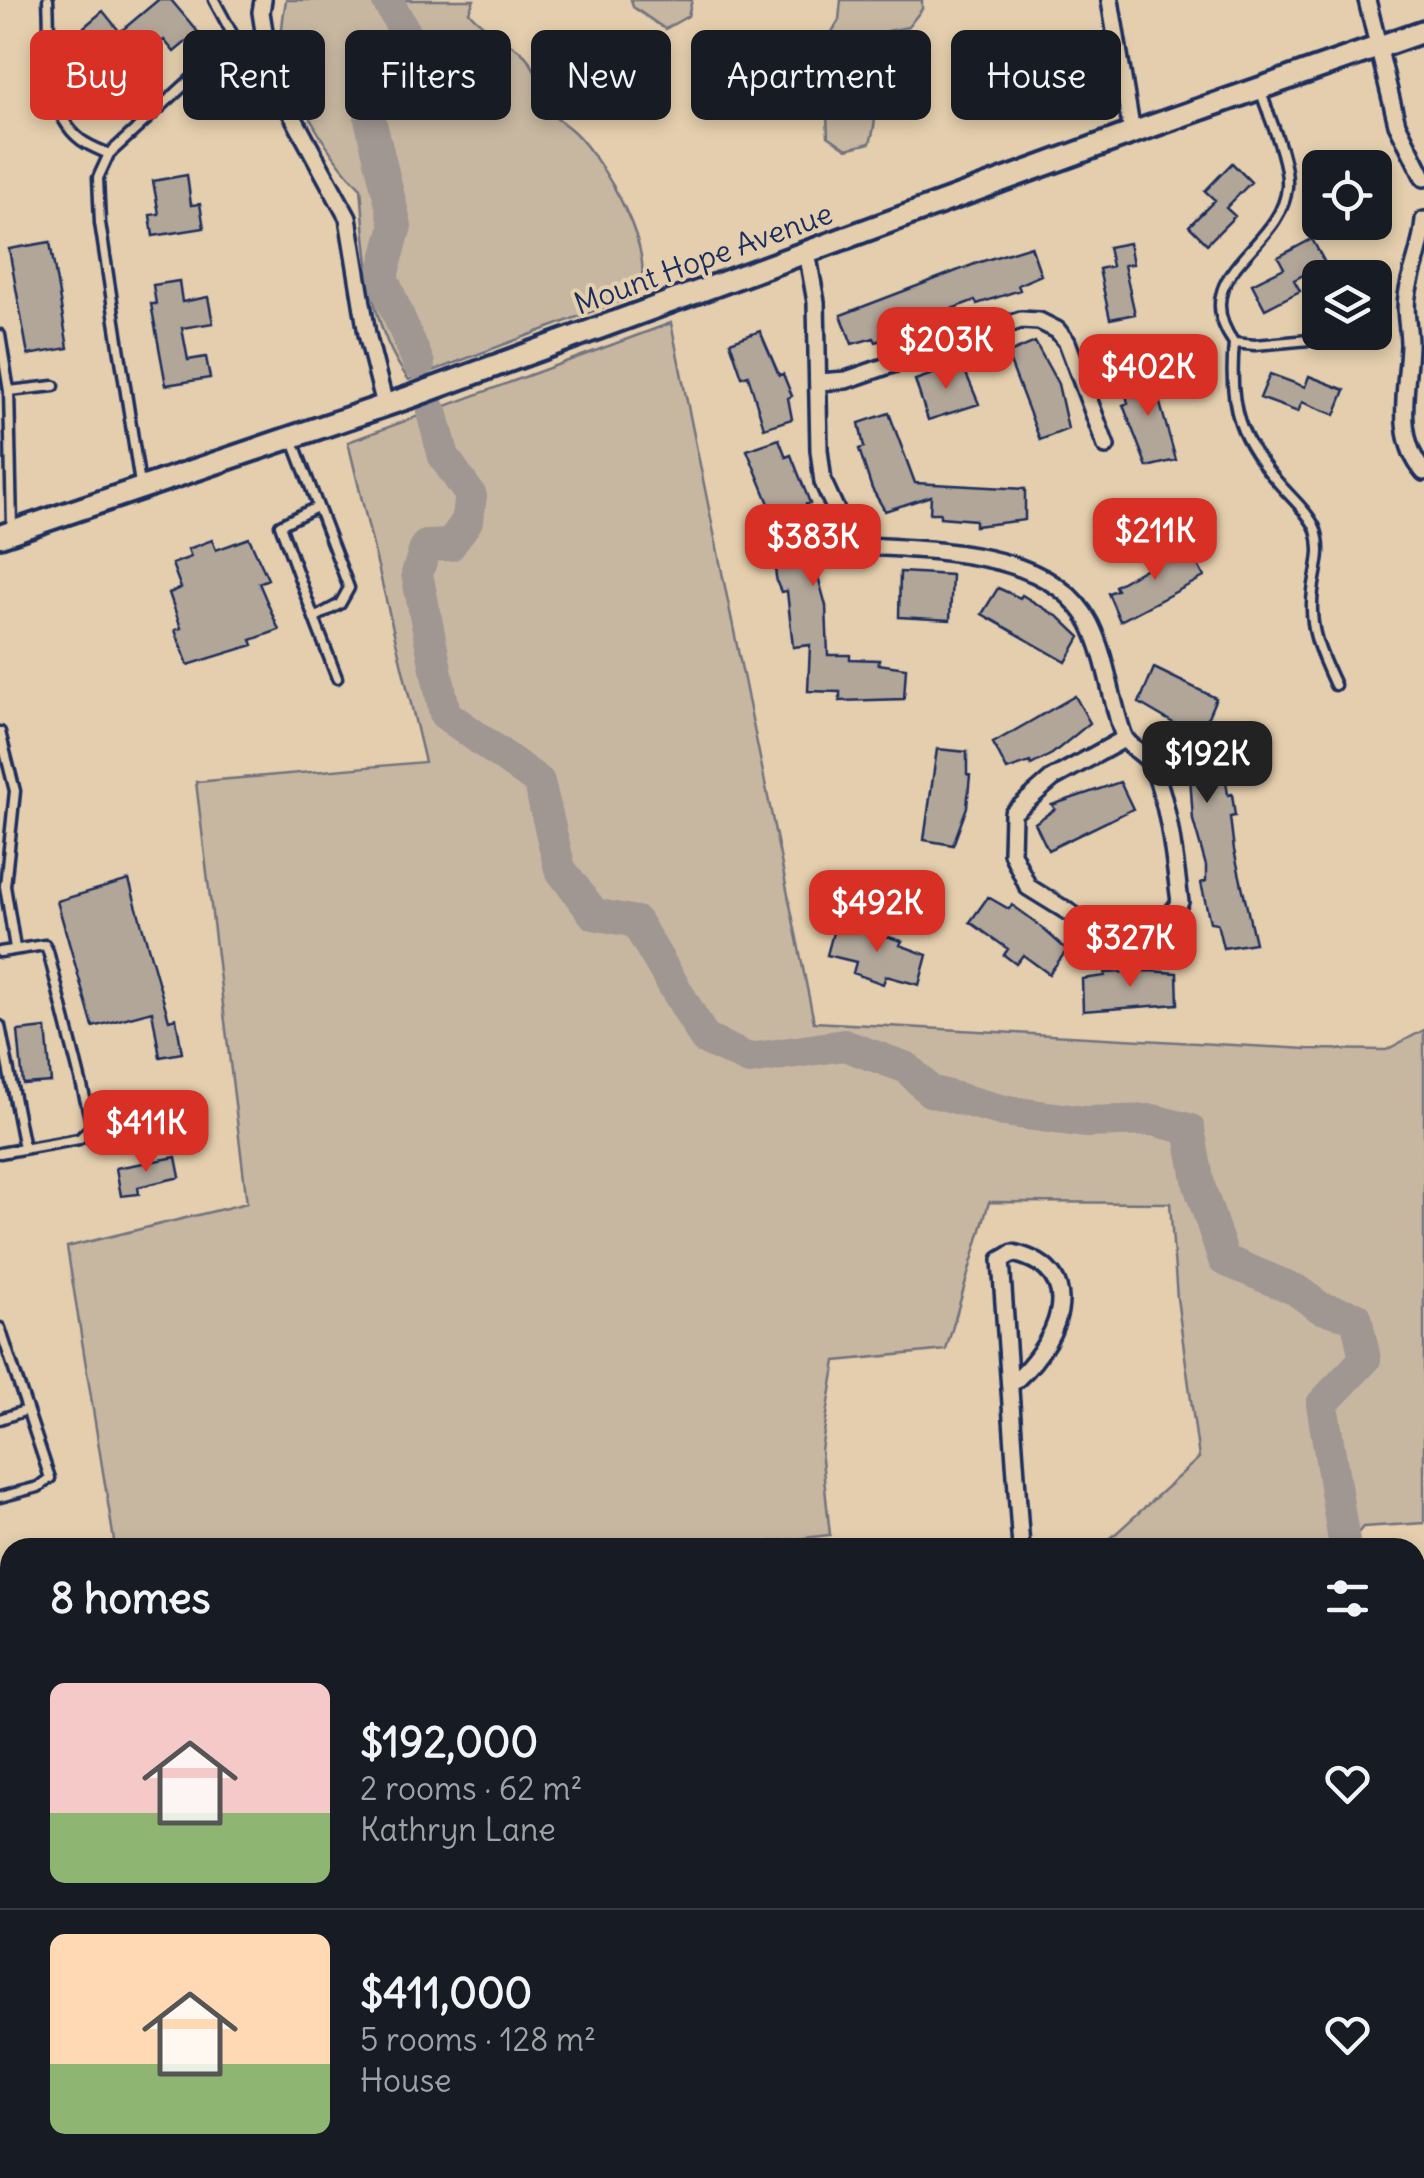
<!DOCTYPE html>
<html lang="en">
<head>
<meta charset="utf-8">
<style>
	:root { --surface:#171b24; --page:#20242c; --text:#f1f3f6; --muted:#9ea1a6; --line:#363941; --accent:#d93025 }
	body { margin:0; font-family:Delius,sans-serif; background:var(--page); color:var(--text); height:100vh; display:flex; flex-direction:column; font-size:38px; white-space:nowrap }
	* { box-sizing:border-box; margin:0 }
	p { font-size:32px; color:var(--muted) }
	.icon { flex:none; width:55px; height:55px; fill:none; stroke:currentColor; stroke-width:2; stroke-linecap:round; stroke-linejoin:round }
	.map { position:relative; flex:1; overflow:hidden }
	.panel { position:absolute; left:0px; top:1538px; width:1425px; height:642px; display:flex; flex-direction:column; background:var(--surface); border-radius:30px 30px 0 0; box-shadow:0 5px 15px #0003 }
	.panel>* { flex:none }
	.hud { position:absolute; left:30px; top:30px; width:1365px; height:90px; display:flex; gap:20px }
	.controls { position:absolute; left:1302px; top:150px; display:grid; gap:20px }
	.controls a { display:grid; place-items:center; width:90px; height:90px; border-radius:15px; background:var(--surface); box-shadow:0 5px 15px #0003; font-size:50px }
	.price { position:absolute; translate:-50% -85px; padding:0 22px; border-radius:20px; background:var(--accent); color:#fff; font-size:32px; line-height:65px; filter:drop-shadow(0 2px 5px #0008) }
	.price::after { content:''; position:absolute; left:50%; top:60px; width:30px; height:22px; margin-left:-15px; background:inherit; clip-path:polygon(0 0,100% 0,50% 100%) }
	.price.on { background:#222; color:#fff }
	ul { padding:0; list-style:none }
	li { display:flex; align-items:center; gap:30px; height:250px; padding:0 50px }
	li+li { border-top:2px solid var(--line) }
	li span { display:grid; place-items:center; flex:none; width:280px; height:200px; border-radius:15px; color:#555 }
	li>.icon { margin-inline-start:auto }
	span .icon { width:120px; height:120px; fill:#fffc; stroke-width:1 }
	li b { font-size:42px }
	h2 { display:flex; justify-content:space-between; align-items:center; height:120px; padding:0 50px; font-size:42px }
	.tag { padding:0 35px; border-radius:15px; background:var(--surface); box-shadow:0 5px 15px #0003; font-size:35px; line-height:90px }
	.tag.on { background:var(--accent); color:#fff }
	.map>svg:first-child { display:block }
</style>
</head>
<body>
<div class="map">
<svg width="1424" height="2178" viewBox="0 0 1424 2178">
	<rect width="100%" height="100%" fill="#e4cead"/>
	<filter id="ink" filterUnits="userSpaceOnUse"><feTurbulence type="fractalNoise" baseFrequency=".01" numOctaves="2"/><feDisplacementMap in="SourceGraphic" scale="20" xChannelSelector="R" yChannelSelector="G"/><feConvolveMatrix kernelMatrix="1 2 1 2 8 2 1 2 1" color-interpolation-filters="sRGB"/></filter>
	<g filter="url(#ink)">
		<path fill="#c7b7a1" stroke="#717380" stroke-width="2.5" d="M 286,0 L 474,0 L 469,12 C 508,54 538,39 542,108 C 553,116 564,123 574,132 C 603,160 662,258 636,295 L 409,380 C 367,324 367,254 361,188 C 329,158 284,83 282,39 C 281,26 284,12 286,0 Z
			M 631,0 L 692,0 L 688,16 L 665,29 L 633,7 Z
			M 841,0 L 922,0 L 922,9 L 908,27 L 887,31 C 871,68 882,106 870,143 L 847,149 L 828,136 L 827,115 L 831,101 L 813,90 L 811,73 L 834,77 L 840,68 L 822,49 L 839,20 Z
			M 671,323 L 814,1022 L 1307,1049 L 1386,1050 L 1424,1030 L 1424,1523 L 1363,1527 L 1346,1547 L 1101,1547 L 1199,1458 L 1177,1298 L 1170,1203 L 989,1202 L 946,1350 L 836,1361 L 821,1450 L 830,1535 L 720,1548 L 115,1547 L 67,1247 L 247,1203 L 196,782 L 425,762 L 348,442 Z
			M 0,1689 L 10,1689 L 10,2065 L 0,2063 Z"/>
		<g fill="none" stroke-linecap="round" stroke-linejoin="round">
			<path stroke="#a09792" stroke-width="32" d="M 387,0 L 405,32 L 378,71 L 370,119 L 396,226 L 382,277 L 419,364
				M 432,412 L 444,457 L 471,496 L 467,521 L 450,545 L 426,546 L 417,574 L 445,714 L 539,782 L 560,869 L 594,914 L 636,922 L 705,1039 L 749,1059 L 844,1045 L 907,1068 L 930,1091 L 1004,1111 L 1085,1122 L 1153,1120 L 1189,1129 L 1199,1185 L 1224,1260 L 1296,1290 L 1321,1308 L 1356,1317 L 1365,1359 L 1322,1404 L 1345,1548"/>
		</g>
		<path fill="#b2a699" stroke="#1b2f5e" stroke-width="2.5" d="M 158,0 L 171,0 L 198,32 L 174,52 L 164,40 L 121,76 L 118,72 L 97,90 L 108,103 L 91,117 L 65,86 L 82,72 L 85,76 L 109,56 L 84,27 L 103,11 L 120,32 Z
			M 1232,163 L 1251,182 L 1226,208 L 1235,216 L 1207,244 L 1189,226 L 1215,200 L 1205,191 Z
			M 187,175 L 191,205 L 200,204 L 204,228 L 153,236 L 150,215 L 159,214 L 153,181 Z
			M 1312,239 L 1325,263 L 1294,280 L 1300,291 L 1265,309 L 1252,284 L 1284,268 L 1278,257 Z
			M 50,242 L 68,348 L 28,355 L 9,249 Z
			M 1129,243 L 1133,264 L 1124,265 L 1135,314 L 1110,319 L 1099,269 L 1112,266 L 1108,247 Z
			M 1031,246 L 1041,275 L 1018,285 L 1020,290 L 977,304 L 975,300 L 930,317 L 918,325 L 920,330 L 899,338 L 897,334 L 876,342 L 874,338 L 852,344 L 841,315 L 980,262 Z
			M 179,281 L 182,302 L 208,297 L 213,323 L 182,328 L 188,360 L 206,357 L 210,378 L 166,385 L 151,304 L 156,304 L 153,285 Z
			M 760,331 L 779,375 L 783,374 L 792,396 L 788,398 L 792,419 L 764,428 L 748,375 L 742,377 L 730,342 Z
			M 1035,342 L 1058,384 L 1068,429 L 1040,440 L 1007,354 Z
			M 962,364 L 979,404 L 928,420 L 915,380 Z
			M 1150,368 L 1176,460 L 1147,467 L 1123,405 L 1128,403 L 1122,378 Z
			M 1270,374 L 1305,387 L 1309,376 L 1345,390 L 1335,415 L 1302,402 L 1298,412 L 1260,398 Z
			M 889,413 L 915,483 L 1025,489 L 1025,520 L 975,526 L 975,520 L 940,517 L 940,513 L 930,513 L 931,496 L 885,511 L 872,489 L 859,449 L 864,447 L 859,423 Z
			M 779,439 L 786,457 L 791,455 L 810,503 L 806,504 L 810,527 L 802,530 L 806,561 L 811,570 L 816,569 L 826,606 L 828,655 L 850,655 L 850,659 L 879,660 L 878,664 L 906,668 L 904,699 L 840,701 L 840,692 L 808,691 L 810,645 L 793,647 L 787,591 L 781,592 L 777,583 L 773,556 L 779,555 L 771,530 L 779,528 L 747,450 Z
			M 249,538 L 268,579 L 259,583 L 279,630 L 251,640 L 253,645 L 188,665 L 175,630 L 181,628 L 169,593 L 181,588 L 172,564 L 191,557 L 188,549 L 212,540 L 216,550 Z
			M 1190,549 L 1204,577 L 1120,621 L 1108,593 L 1117,590 L 1115,586 L 1154,564 L 1152,560 Z
			M 900,572 L 952,575 L 950,620 L 899,617 Z
			M 998,588 L 1020,598 L 1022,595 L 1060,618 L 1080,637 L 1066,662 L 982,614 Z
			M 1154,668 L 1216,698 L 1193,751 L 1221,746 L 1228,795 L 1232,794 L 1235,816 L 1230,817 L 1234,850 L 1255,943 L 1223,948 L 1217,923 L 1210,922 L 1201,883 L 1206,881 L 1206,866 L 1193,820 L 1187,731 L 1139,703 Z
			M 1075,696 L 1090,723 L 1052,754 L 1031,765 L 1030,762 L 1007,770 L 993,743 Z
			M 937,749 L 967,752 L 967,774 L 970,775 L 967,807 L 953,845 L 924,840 Z
			M 1120,782 L 1133,809 L 1048,850 L 1035,823 L 1055,809 L 1052,805 Z
			M 129,880 L 169,1020 L 176,1018 L 182,1053 L 160,1057 L 152,1011 L 93,1027 L 57,901 Z
			M 988,897 L 1009,909 L 1012,905 L 1033,920 L 1067,950 L 1049,974 L 1023,955 L 1016,964 L 1004,955 L 1008,949 L 970,922 Z
			M 835,925 L 876,929 L 875,933 L 902,941 L 900,945 L 927,955 L 919,985 L 886,976 L 883,984 L 853,973 L 856,962 L 827,955 Z
			M 1149,971 L 1177,973 L 1178,1004 L 1083,1011 L 1082,979 L 1105,976 L 1105,973 Z
			M 46,1028 L 51,1082 L 23,1084 L 18,1031 Z
			M 176,1157 L 180,1177 L 138,1187 L 139,1194 L 121,1196 L 116,1168 Z"/>
		<g fill="none" stroke-linecap="round" stroke-linejoin="round">
			<g stroke="#1b2f5e" stroke-width="15">
				<path id="service" d="M 48,0 C 51,43 42,111 81,140 C 89,146 100,150 109,154
					M 214,0 L 235,39
					M 1260,89 C 1268,115 1289,160 1287,187 C 1282,249 1184,273 1234,343 C 1228,408 1239,440 1283,488 C 1294,500 1311,516 1316,530 C 1323,552 1316,569 1313,591 C 1308,627 1320,653 1335,685
					M 0,335 L 9,391
					M 1234,343 L 1255,345 L 1331,338
					M 293,441 L 349,588 L 340,604 L 314,618 L 337,678
					M 140,484 L 100,223 L 98,178 L 109,154 L 235,39 L 265,39
					M 12,527 L 9,391 L 54,386
					M 314,618 L 280,525 L 317,507
					M 0,732 L 15,791 L 5,886 L 15,948
					M 0,952 L 45,945 L 48,951 L 92,1126 L 79,1139 L 0,1153
					M 0,1026 L 24,1148
					M 0,1328 L 50,1478 L 38,1487 L 0,1497
					M 0,1419 L 27,1410
					M 288,2170 L 332,2178
					M 251,2178 L 286,2170
					M 602,2178 L 603,2170"/>
			</g>
			<g stroke="#1b2f5e" stroke-width="22">
				<path id="minor" d="M 263,0 L 261,12 L 271,76 L 348,218 L 367,334 L 385,405
					M 1110,0 L 1132,133
					M 1367,0 L 1397,124 L 1424,178
					M 1424,220 C 1422,249 1411,270 1407,296 C 1404,311 1409,328 1409,344 C 1408,387 1393,436 1424,472
					M 807,252 L 816,302 L 819,450 L 823,482 L 852,545 C 925,551 1052,547 1090,624 C 1107,659 1110,697 1123,734 C 1127,748 1147,753 1153,767 C 1170,810 1174,857 1180,902 L 1154,938 L 1104,934 L 1028,887 L 1012,853 L 1013,813 L 1053,778 L 1124,739
					M 819,382 L 846,380 L 1021,320 L 1039,321 L 1057,330 L 1067,342 L 1106,446
					M 1010,1385 C 1055,1348 1094,1272 1013,1253 L 1001,1260 L 1021,1548
					M 1415,1711 L 1424,1713"/>
			</g>
			<g stroke="#1b2f5e" stroke-width="28">
				<path id="tertiary" d="M 0,536 L 410,397 L 1132,133 L 1424,31"/>
			</g>
			<g stroke="#1b2f5e" stroke-width="32">
				<path id="primary" d="M 1415,1912 L 1424,1900
					M 1246,2178 L 1250,2170"/>
			</g>
			<use href="#service" stroke="#e4cead" stroke-width="8"/>
			<use href="#minor" stroke="#e4cead" stroke-width="15"/>
			<use href="#tertiary" stroke="#e4cead" stroke-width="20"/>
			<use href="#primary" stroke="#e4cead" stroke-width="25"/>
			<g stroke="#1b2f5e" stroke-width="9">
				<path id="rail" d="M 1415,2071 L 1424,2060
					M 1330,2178 L 1336,2170"/>
			</g>
			<use href="#rail" stroke="#e4cead" stroke-width="5" stroke-dasharray="15" stroke-linecap="butt"/>
		</g>
	</g>
	<g text-anchor="middle" dominant-baseline="central" stroke-width="8" stroke-linejoin="round" paint-order="stroke">
		<g font-size="30" fill="#1b2f5e" stroke="#e4cead">
			<text transform="translate(703 258) rotate(-20)">Mount Hope Avenue</text>
		</g>
	</g>
</svg>
<div class="controls">
<a><svg class="icon" aria-label="locate" viewBox="0 0 24 24"><circle cx="12" cy="12" r="6"/><path d="M12 2v4M12 18v4M2 12h4M18 12h4"/></svg></a>
<a><svg class="icon" aria-label="layers" viewBox="0 0 24 24"><path d="M12 4l9 5-9 5-9-5zM3 14l9 5 9-5"/></svg></a>
</div>
<b class="price" style="left:946px;top:392px">$203K</b>
<b class="price" style="left:1148px;top:419px">$402K</b>
<b class="price" style="left:1155px;top:583px">$211K</b>
<b class="price" style="left:813px;top:589px">$383K</b>
<b class="price on" style="left:1207px;top:806px">$192K</b>
<b class="price" style="left:877px;top:955px">$492K</b>
<b class="price" style="left:1130px;top:990px">$327K</b>
<b class="price" style="left:146px;top:1175px">$411K</b>
<div class="hud">
<a class="tag on">Buy</a>
<a class="tag">Rent</a>
<a class="tag">Filters</a>
<a class="tag">New</a>
<a class="tag">Apartment</a>
<a class="tag">House</a>
</div>
<section class="panel">
<h2>8 homes<svg class="icon" aria-label="filters" viewBox="0 0 24 24"><path d="M4 7h16M4 17h16"/><circle cx="9" cy="7" r="2"/><circle cx="15" cy="17" r="2"/></svg></h2>
<ul>
<li><span style="background:linear-gradient(#f6c9c9 65%,#8fb573 0)"><svg class="icon" aria-label="home" viewBox="0 0 24 24"><path d="M3 11l9-7 9 7M6 9v11h12V9"/></svg></span><div><b>$192,000</b><p>2 rooms · 62 m²</p><p>Kathryn Lane</p></div><svg class="icon" aria-label="heart" viewBox="0 0 24 24"><path d="M12 20l-8-8c-3-5 5-10 8-4 3-6 11-1 8 4z"/></svg></li>
<li><span style="background:linear-gradient(#ffd9b3 65%,#8fb573 0)"><svg class="icon" aria-label="home" viewBox="0 0 24 24"><path d="M3 11l9-7 9 7M6 9v11h12V9"/></svg></span><div><b>$411,000</b><p>5 rooms · 128 m²</p><p>House</p></div><svg class="icon" aria-label="heart" viewBox="0 0 24 24"><path d="M12 20l-8-8c-3-5 5-10 8-4 3-6 11-1 8 4z"/></svg></li>
</ul>
</section>
</div>
</body>
</html>
